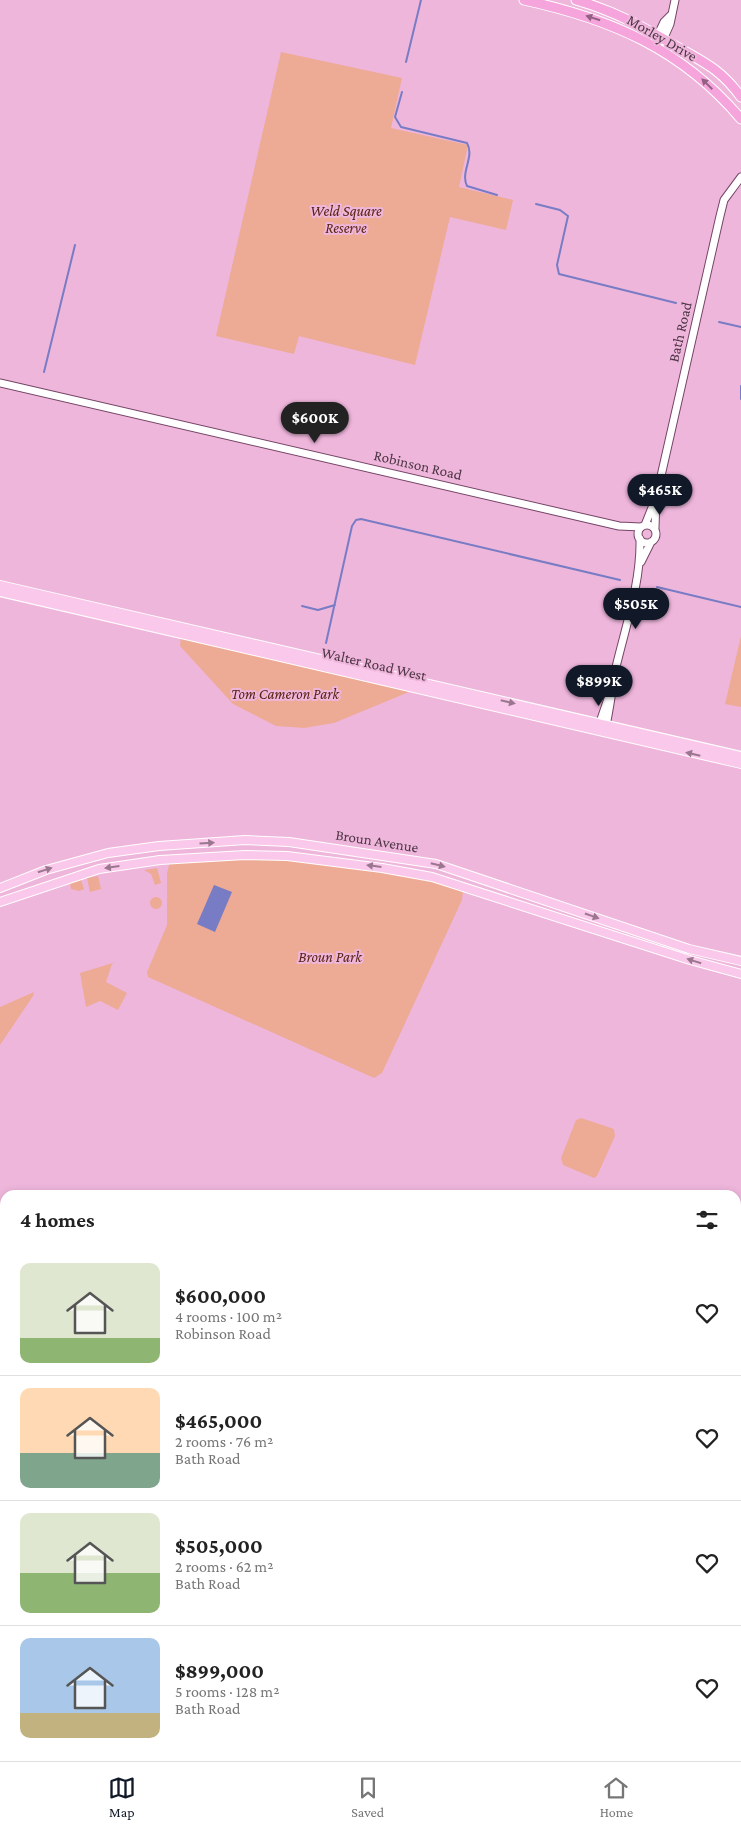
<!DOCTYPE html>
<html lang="en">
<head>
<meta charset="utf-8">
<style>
	:root { --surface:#fff; --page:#f6f6f6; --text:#222; --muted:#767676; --line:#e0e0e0; --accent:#111827 }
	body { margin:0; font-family:"Crimson Pro",serif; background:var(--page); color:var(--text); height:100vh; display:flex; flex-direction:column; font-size:19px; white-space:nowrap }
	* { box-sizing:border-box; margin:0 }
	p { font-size:16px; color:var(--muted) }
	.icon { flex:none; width:28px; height:28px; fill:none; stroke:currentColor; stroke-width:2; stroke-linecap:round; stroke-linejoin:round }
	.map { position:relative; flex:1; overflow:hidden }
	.sheet { position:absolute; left:0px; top:1190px; width:741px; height:571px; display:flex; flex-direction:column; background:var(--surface); border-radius:15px 15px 0 0; box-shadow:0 2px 8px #0003 }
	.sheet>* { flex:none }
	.price { position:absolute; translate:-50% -42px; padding:0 11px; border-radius:18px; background:var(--accent); color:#fff; font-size:16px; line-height:32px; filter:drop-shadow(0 1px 2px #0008) }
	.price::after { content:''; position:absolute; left:50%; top:30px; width:15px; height:11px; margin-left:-8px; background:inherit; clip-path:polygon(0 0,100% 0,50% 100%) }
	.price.current { background:#222; color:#fff }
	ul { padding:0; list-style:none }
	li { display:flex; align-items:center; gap:15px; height:125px; padding:0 20px }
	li+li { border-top:1px solid var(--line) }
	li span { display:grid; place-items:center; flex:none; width:140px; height:100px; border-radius:10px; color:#555 }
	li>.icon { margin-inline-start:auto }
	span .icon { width:60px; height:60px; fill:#fffc; stroke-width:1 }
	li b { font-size:21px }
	h2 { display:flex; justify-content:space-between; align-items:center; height:60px; padding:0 20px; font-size:21px }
	.tab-bar { display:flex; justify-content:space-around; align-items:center; height:70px; border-top:1px solid var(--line); background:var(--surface); font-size:14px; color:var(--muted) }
	.tab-bar a { display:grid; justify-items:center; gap:2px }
	.tab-bar .current { color:var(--accent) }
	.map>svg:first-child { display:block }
</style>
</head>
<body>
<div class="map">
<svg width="741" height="1761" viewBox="0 0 741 1761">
	<rect width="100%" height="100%" fill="#efb6dc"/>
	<path fill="#e6a8d1" d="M 5,1270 L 5,1411 L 0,1409 L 0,1282 Z
		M 741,1370 L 741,1746 L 736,1744 L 736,1380 Z
		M 0,1692 L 5,1701 L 5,1747 L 0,1750 Z
		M 558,1756 L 681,1756 L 686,1761 L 554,1761 Z"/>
	<path fill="#edaa94" d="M 281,52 L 402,78 L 391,128 L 468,145 L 459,187 L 513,200 L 506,230 L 450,217 L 415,365 L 299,336 L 294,354 L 216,336 Z
		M 181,636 L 409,692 L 334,723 L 304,728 L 276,726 L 233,704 L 180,646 Z
		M 741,636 L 741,707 L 725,704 Z
		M 252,858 C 320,863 398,867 463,891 L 462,900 L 382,1073 L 374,1078 L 148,977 L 147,972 L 167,925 L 167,873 L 169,865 L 175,861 Z
		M 157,868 L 161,883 L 155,885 L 151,874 L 144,870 Z
		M 98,876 L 101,889 L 90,892 L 87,878 Z
		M 81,880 L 84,889 L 79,891 L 71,889 L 70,883 Z
		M150 903a6 6 0 1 1 12 0a6 6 0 1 1-12 0Z
		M 116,962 L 112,964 L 106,982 L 127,993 L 118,1010 L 100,1001 L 86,1007 L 80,973 Z
		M 34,992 L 33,996 L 0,1045 L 0,1007 Z
		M 581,1118 L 614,1129 L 615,1136 L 597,1176 L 594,1178 L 563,1165 L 561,1158 L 576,1120 Z"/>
	<path fill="#777cc4" d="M 214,885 L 232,892 L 215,932 L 197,924 Z"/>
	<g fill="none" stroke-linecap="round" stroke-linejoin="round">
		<path stroke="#777cc4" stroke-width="2" d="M 406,62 L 421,0
			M 402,92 L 395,117 L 401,127 L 467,143 C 475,157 460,172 467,186 L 497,195
			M 536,204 L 560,210 L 568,216 L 557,265 L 559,274 L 676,303
			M 719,322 L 741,327
			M 44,372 L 75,245
			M 741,386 L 741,399
			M 657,587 L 741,607
			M 302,606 L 318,610 L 335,605
			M 326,643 L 352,526 L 356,520 L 361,519 L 620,580"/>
		<g stroke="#754566" stroke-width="9">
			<path id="secondary" d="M 653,45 L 664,22 L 672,14
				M 659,49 L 670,24 L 675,0
				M 0,383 L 619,526 L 641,527
				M638 534a9 9 0 1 1 18 0a9 9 0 1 1-18 0Z
				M 645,525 L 655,500
				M 655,528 L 656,498 L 720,216 L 724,200 L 741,177
				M 641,562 L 651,542
				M 598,728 L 610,693
				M 605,730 C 610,709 612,688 616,667 C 626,625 641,582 640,539"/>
		</g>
		<g stroke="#fff" stroke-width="10">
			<path id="primary" d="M 0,585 L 741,756
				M 0,592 L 741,764
				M 0,888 L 46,870 L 108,853 L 159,846 L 245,840 L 289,842 L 436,864 L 689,949 L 741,961
				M 0,902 L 99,869 L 160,860 L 245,855 L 287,856 L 382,868 L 432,877 L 690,960 L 741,974
				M 736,1333 L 741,1322
				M 736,1360 L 741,1349
				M 0,1421 L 5,1423
				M 0,1429 L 5,1431
				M 702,1756 L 709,1761
				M 721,1756 L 727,1761
				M 543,1761 L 547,1756"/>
		</g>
		<g stroke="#fff" stroke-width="11">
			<path id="highway" d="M 524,0 C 611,19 682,49 741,119
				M 576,0 C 617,12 643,27 679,48 C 706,63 722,71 741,97"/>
		</g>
		<use href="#secondary" stroke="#fff" stroke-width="7"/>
		<use href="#primary" stroke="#fac8ea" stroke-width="8"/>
		<use href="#highway" stroke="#f6a4dc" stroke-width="9"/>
	</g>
	<defs><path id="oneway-solid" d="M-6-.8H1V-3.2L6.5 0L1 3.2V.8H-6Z" transform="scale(1.25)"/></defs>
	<g fill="#906181">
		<use href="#oneway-solid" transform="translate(593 18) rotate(-162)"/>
		<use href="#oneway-solid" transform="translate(707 84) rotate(-135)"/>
	</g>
	<g fill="#9a778f">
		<use href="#oneway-solid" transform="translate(508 702) rotate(13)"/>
		<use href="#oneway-solid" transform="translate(693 754) rotate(-167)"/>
		<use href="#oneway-solid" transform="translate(207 843) rotate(-4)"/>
		<use href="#oneway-solid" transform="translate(438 865) rotate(14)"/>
		<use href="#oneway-solid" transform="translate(374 866) rotate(-173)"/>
		<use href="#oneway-solid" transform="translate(112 867) rotate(172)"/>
		<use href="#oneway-solid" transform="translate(45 870) rotate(-18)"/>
		<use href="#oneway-solid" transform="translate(592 916) rotate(19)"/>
		<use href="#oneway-solid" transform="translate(694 961) rotate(-163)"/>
	</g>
	<g text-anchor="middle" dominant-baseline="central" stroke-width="4" stroke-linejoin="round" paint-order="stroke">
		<g font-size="15" fill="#4c3544" stroke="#efb6dc">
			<text transform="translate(662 38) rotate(30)">Morley Drive</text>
			<text transform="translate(680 332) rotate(-77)">Bath Road</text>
			<text transform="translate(418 465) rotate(13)">Robinson Road</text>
			<text transform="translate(374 664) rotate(13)">Walter Road West</text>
			<text transform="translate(377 841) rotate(9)">Broun Avenue</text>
		</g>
		<g font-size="15" font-style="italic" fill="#582311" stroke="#efb6dc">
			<text x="346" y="211">Weld Square<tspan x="346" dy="17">Reserve</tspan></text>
			<text x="285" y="694">Tom Cameron Park</text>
			<text x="330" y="957">Broun Park</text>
		</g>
	</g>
</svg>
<b class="price current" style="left:315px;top:444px">$600K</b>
<b class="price" style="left:660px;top:516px">$465K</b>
<b class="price" style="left:636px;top:630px">$505K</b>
<b class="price" style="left:599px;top:707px">$899K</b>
<section class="sheet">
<h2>4 homes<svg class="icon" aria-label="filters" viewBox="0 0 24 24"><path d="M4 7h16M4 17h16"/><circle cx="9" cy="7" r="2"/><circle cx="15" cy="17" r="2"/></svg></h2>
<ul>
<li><span style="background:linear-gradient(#dfe7d0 75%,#8fb573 0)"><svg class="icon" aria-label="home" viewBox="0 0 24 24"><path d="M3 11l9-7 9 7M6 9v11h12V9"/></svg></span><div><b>$600,000</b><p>4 rooms · 100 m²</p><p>Robinson Road</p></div><svg class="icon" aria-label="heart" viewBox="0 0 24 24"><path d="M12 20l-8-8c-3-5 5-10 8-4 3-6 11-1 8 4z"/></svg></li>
<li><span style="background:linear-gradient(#ffd9b3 65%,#7fa58c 0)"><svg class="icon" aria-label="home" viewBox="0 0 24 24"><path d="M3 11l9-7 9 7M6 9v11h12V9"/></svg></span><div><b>$465,000</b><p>2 rooms · 76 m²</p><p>Bath Road</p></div><svg class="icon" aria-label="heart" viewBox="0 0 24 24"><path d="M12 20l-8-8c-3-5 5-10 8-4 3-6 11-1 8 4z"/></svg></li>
<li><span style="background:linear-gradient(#dfe7d0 60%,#8fb573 0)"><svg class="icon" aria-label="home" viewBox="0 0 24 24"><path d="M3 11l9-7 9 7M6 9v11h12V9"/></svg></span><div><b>$505,000</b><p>2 rooms · 62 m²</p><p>Bath Road</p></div><svg class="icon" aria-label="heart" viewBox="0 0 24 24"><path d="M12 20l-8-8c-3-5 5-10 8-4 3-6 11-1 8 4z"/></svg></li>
<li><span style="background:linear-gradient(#a9c7e8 75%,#c2b280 0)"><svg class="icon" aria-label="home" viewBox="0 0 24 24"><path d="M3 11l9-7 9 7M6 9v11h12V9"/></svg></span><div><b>$899,000</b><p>5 rooms · 128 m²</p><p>Bath Road</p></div><svg class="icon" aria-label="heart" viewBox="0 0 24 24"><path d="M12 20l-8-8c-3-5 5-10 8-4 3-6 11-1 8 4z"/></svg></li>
</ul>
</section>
</div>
<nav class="tab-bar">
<a class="current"><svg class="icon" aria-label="map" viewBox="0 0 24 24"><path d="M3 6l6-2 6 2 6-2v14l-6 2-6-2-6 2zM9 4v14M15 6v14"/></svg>Map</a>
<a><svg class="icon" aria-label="saved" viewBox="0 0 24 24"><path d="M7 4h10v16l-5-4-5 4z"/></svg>Saved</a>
<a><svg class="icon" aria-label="home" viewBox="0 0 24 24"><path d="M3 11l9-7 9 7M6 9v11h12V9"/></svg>Home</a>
</nav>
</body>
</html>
